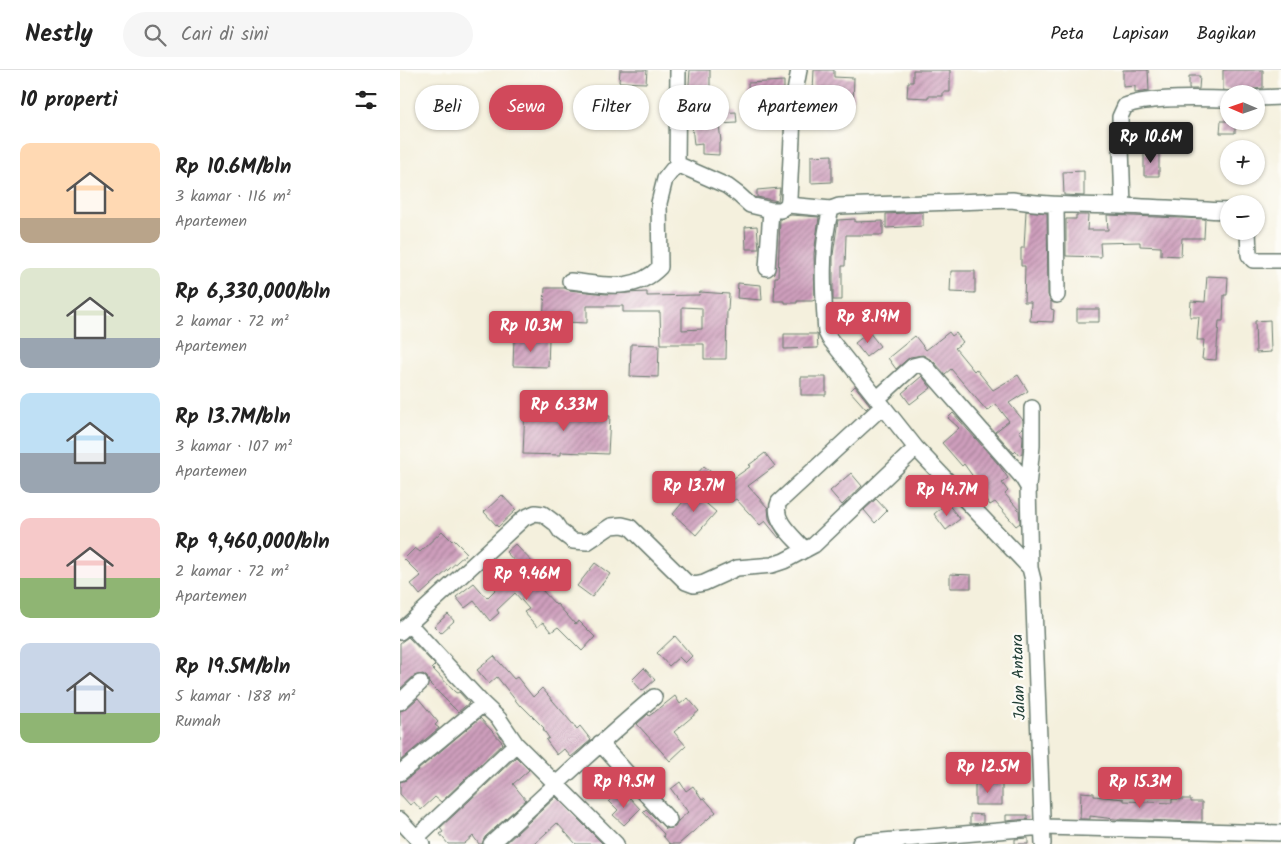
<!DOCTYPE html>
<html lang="id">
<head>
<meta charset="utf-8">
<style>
	:root { --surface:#fff; --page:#f6f6f6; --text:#222; --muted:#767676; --line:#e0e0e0; --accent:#d1495b }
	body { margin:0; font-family:Kalam,sans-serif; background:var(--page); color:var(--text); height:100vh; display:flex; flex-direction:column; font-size:19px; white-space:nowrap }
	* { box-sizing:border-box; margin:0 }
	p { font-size:16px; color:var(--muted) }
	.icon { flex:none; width:28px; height:28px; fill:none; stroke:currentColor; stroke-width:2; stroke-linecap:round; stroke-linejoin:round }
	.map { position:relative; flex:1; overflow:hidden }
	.panel { display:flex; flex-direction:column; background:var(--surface); width:400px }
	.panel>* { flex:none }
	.banner { position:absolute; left:15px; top:15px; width:475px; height:45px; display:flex; gap:10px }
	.needle { width:32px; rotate:272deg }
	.buttons { position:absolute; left:820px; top:15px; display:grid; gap:10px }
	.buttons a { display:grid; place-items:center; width:45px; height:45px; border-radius:50%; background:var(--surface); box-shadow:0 1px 4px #0004; font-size:25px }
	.price { position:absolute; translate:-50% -42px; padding:0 11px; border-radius:5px; background:var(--accent); color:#fff; font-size:16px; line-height:32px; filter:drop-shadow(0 1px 2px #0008) }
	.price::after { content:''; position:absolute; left:50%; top:30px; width:15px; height:11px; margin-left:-8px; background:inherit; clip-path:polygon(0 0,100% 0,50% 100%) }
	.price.current { background:#222; color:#fff }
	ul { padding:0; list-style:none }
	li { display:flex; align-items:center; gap:15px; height:125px; padding:0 20px }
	li span { display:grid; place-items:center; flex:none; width:140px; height:100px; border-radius:10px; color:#555 }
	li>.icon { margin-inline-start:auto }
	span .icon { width:60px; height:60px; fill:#fffc; stroke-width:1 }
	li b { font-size:21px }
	h2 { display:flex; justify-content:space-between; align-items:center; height:60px; padding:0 20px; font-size:21px }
	.chip { padding:0 18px; border-radius:22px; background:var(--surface); box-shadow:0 1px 4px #0004; font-size:18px; line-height:45px }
	.chip.current { background:var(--accent); color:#fff }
	header { display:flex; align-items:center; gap:30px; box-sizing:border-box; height:70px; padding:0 25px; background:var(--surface); border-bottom:1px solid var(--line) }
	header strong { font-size:24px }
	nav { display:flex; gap:28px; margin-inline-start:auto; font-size:18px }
	.search { width:350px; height:45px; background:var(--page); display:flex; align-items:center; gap:12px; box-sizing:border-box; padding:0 18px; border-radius:28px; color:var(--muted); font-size:19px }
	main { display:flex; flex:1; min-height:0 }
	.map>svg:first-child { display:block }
</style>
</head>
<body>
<header>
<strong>Nestly</strong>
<div class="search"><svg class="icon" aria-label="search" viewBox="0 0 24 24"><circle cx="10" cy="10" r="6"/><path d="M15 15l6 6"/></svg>Cari di sini</div>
<nav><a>Peta</a><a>Lapisan</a><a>Bagikan</a></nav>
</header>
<main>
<section class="panel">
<h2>10 properti<svg class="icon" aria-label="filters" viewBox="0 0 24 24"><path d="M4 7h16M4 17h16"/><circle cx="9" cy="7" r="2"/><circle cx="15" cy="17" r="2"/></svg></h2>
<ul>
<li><span style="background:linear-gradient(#ffd9b3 75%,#b9a48a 0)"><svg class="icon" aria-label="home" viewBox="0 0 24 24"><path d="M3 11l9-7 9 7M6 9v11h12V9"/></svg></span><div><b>Rp 10.6M/bln</b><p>3 kamar · 116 m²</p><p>Apartemen</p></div></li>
<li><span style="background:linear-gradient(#dfe7d0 70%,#9aa5b1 0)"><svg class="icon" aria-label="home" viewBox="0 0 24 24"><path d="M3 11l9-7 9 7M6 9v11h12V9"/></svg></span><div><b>Rp 6,330,000/bln</b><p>2 kamar · 72 m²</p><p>Apartemen</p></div></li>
<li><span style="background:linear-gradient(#bfe0f5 60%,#9aa5b1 0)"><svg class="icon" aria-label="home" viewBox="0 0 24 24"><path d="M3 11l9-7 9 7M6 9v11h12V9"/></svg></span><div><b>Rp 13.7M/bln</b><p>3 kamar · 107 m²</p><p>Apartemen</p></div></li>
<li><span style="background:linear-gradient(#f6c9c9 60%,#8fb573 0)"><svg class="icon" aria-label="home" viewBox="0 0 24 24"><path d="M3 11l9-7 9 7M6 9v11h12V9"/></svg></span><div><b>Rp 9,460,000/bln</b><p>2 kamar · 72 m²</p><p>Apartemen</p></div></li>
<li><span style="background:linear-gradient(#c9d6e8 70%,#8fb573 0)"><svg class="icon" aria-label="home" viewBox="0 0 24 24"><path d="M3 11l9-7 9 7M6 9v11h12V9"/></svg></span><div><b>Rp 19.5M/bln</b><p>5 kamar · 188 m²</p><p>Rumah</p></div></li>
</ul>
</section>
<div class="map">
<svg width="881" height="774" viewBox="0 0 881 774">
	<defs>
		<pattern id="building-hatch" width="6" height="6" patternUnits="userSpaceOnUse" patternTransform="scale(1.25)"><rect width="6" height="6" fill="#ce9ebc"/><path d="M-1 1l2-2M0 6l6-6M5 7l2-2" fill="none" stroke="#a7829a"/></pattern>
	</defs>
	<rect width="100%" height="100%" fill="#fdfcf7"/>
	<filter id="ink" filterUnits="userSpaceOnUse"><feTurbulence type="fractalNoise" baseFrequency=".02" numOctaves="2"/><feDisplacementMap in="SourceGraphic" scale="10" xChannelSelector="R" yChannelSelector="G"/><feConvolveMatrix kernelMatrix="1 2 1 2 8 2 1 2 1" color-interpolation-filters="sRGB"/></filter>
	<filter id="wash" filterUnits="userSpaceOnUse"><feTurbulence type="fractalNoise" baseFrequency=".0096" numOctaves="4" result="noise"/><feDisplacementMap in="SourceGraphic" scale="20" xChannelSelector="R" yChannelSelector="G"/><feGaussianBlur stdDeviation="1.12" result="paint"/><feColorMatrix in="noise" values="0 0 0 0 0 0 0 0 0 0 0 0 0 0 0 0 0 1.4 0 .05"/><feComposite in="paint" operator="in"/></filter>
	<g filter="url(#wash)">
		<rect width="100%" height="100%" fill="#f4f0dd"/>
		<g id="blocks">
			<path fill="url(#building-hatch)" fill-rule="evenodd" d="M 220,0 L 247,0 L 246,13 L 219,12 Z
				M 290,0 L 310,0 L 310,24 L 315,24 L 317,43 L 336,42 L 337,53 L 319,54 L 321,72 L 319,73 L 319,85 L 302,84 L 302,74 L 294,75 L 291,45 L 290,45 L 289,40 L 287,40 Z
				M 414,0 L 434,0 L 434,7 L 454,8 L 453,33 L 432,32 L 432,37 L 403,38 L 405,21 L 413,21 Z
				M 513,0 L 550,0 L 550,22 L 543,22 L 543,26 L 528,26 L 528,28 L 507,27 L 508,12 L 513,12 Z
				M 723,0 L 748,0 L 749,21 L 735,23 L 735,16 L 723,17 Z
				M 823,0 L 863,0 L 863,18 L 838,21 L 837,22 L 823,20 Z
				M 789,6 L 800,6 L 799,19 L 789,19 Z
				M 384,11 L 384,30 L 349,32 L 348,13 Z
				M 821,51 L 835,51 L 835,63 L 820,63 Z
				M 744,83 L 759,83 L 759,106 L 744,106 Z
				M 432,85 L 432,112 L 411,113 L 411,86 Z
				M 684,101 L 684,126 L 664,125 L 663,102 Z
				M 380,118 L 378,131 L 357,127 L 357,120 Z
				M 626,141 L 647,143 L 648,225 L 651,232 L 651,239 L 654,240 L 653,252 L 630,251 L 631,232 L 624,232 L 625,196 L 621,196 L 621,178 L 624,178 Z
				M 523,142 L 523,156 L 486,158 L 486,144 Z
				M 391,145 L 419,147 L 414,184 L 415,230 L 412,231 L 397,231 L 397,233 L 385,233 L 385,231 L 374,231 L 375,207 L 378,207 L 380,149 Z
				M 676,145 L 688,145 L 687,160 L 708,160 L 707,145 L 805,149 L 804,168 L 782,168 L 781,186 L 761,185 L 761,177 L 740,176 L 740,172 L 700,173 L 701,187 L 666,186 L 666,149 L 676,149 Z
				M 455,149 L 455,152 L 483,151 L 483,165 L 446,165 L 445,196 L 442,196 L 442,230 L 433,230 L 433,185 L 438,150 Z
				M 357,156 L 359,179 L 346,179 L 345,157 Z
				M 551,201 L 575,201 L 575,223 L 550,222 Z
				M 807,206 L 828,207 L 827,225 L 824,225 L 823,251 L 819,251 L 816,290 L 802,289 L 804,270 L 797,270 L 799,247 L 790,247 L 791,231 L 805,232 Z
				M 338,213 L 361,215 L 362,230 L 337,228 Z
				M 145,218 L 164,218 L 169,220 L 206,224 L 247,222 L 247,226 L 299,225 L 300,222 L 329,224 L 328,240 L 327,240 L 326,289 L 304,289 L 304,274 L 261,274 L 260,242 L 223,242 L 223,236 L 187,236 L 187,253 L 143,251 ZM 282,237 L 302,238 L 302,259 L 282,260 Z
				M 677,239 L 699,239 L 699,252 L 677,252 Z
				M 870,250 L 871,282 L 856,283 L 855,251 Z
				M 469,262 L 480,276 L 466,287 L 455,273 Z
				M 549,262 L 552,266 L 556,263 L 563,272 L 555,278 L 574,301 L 576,299 L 593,320 L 618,305 L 628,321 L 609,333 L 623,350 L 623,358 L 619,361 L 623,366 L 622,383 L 619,385 L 616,381 L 614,383 L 595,362 L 609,351 L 596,334 L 587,341 L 551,299 L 545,304 L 533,291 L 523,285 L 510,287 L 496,299 L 488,288 L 515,266 L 526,280 Z
				M 384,264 L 417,264 L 418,278 L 384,279 Z
				M 114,268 L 149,269 L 148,297 L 113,296 Z
				M 231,274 L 259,275 L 258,307 L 230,306 Z
				M 522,306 L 531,318 L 510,334 L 502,323 Z
				M 401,307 L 426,307 L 426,325 L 401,325 Z
				M 455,316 L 470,335 L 466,339 L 450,321 Z
				M 125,337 L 163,338 L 163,344 L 210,346 L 208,384 L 161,382 L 161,385 L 123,384 Z
				M 553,343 L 599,395 L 608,408 L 602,413 L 608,421 L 605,424 L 619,440 L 620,453 L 616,456 L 595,432 L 590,435 L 582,424 L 584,422 L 564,394 L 562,396 L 542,373 L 559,358 L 548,348 Z
				M 365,383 L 375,396 L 348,416 L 368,438 L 369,449 L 380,467 L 379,468 L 365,451 L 360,455 L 336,429 L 331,432 L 321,417 L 351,396 L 349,395 Z
				M 304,396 L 316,406 L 302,422 L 290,412 Z
				M 451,403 L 462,416 L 442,435 L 430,421 Z
				M 292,421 L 316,442 L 296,465 L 273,444 Z
				M 102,425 L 116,440 L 98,457 L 84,442 Z
				M 476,429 L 487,441 L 475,453 L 464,440 Z
				M 547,433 L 560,449 L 546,460 L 534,444 Z
				M 42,461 L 52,471 L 53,469 L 67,483 L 20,525 L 11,514 L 21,506 L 4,489 L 15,478 L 20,482 Z
				M 115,474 L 136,496 L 128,505 L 156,535 L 157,534 L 175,554 L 179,551 L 195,567 L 182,581 L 158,557 L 151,562 L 143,552 L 137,557 L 124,542 L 129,539 L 115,523 L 97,540 L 99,543 L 90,551 L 74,531 L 65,538 L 56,527 L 74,513 L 87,528 L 119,496 L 106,482 Z
				M 195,493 L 210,504 L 192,527 L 177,516 Z
				M 550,504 L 571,505 L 571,518 L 550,518 Z
				M 48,544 L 54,551 L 41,563 L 34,556 Z
				M 275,566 L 292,586 L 285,593 L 279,587 L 269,596 L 257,583 Z
				M 8,567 L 35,595 L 32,598 L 55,622 L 57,623 L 59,622 L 69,633 L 58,642 L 29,613 L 27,607 L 23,604 L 14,606 L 0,619 L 0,573 Z
				M 94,586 L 114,609 L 117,607 L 133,627 L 142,618 L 177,659 L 180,656 L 191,670 L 171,687 L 164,679 L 157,685 L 146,670 L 149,668 L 143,659 L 144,658 L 121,635 L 120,636 L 97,607 L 89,614 L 77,600 Z
				M 244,598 L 255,610 L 242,621 L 232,610 Z
				M 275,626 L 280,634 L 288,628 L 299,641 L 274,662 L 286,676 L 270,691 L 237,654 L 248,644 L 249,646 L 256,641 Z
				M 18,628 L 38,652 L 35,655 L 39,658 L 0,691 L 0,641 L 6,639 Z
				M 80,648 L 103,673 L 41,732 L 35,727 L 21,740 L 14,732 L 10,735 L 0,724 L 0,712 L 6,710 Z
				M 116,687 L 129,700 L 113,714 L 126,730 L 85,767 L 82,774 L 79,774 L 73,766 L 64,774 L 48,774 L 40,764 L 43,762 L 40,758 Z
				M 280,712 L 286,721 L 293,716 L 302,729 L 304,728 L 316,742 L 279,774 L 270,774 L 263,766 L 264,764 L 243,742 L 246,739 L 266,759 L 275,757 L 278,751 L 288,742 L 271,719 Z
				M 575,714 L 602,714 L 602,735 L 575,735 Z
				M 681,722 L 694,723 L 694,726 L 724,729 L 724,731 L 772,733 L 772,729 L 791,729 L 791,732 L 802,732 L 802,752 L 715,749 L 690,746 L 690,749 L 680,749 Z
				M 217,723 L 226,732 L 230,728 L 240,739 L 224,755 L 213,745 L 218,740 L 209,731 Z
				M 156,727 L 203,774 L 176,774 L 157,753 L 134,774 L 105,774 Z
				M 570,744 L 583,745 L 583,753 L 570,754 Z
				M 606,745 L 628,745 L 628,749 L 606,751 Z
				M 628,768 L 628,774 L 615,774 L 615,769 Z"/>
		</g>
	</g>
	<g filter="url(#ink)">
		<use href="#blocks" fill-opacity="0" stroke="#6a7c6f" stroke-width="1"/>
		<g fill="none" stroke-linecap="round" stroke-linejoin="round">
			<g stroke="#6a7c6f" stroke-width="18">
				<path id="minor" d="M 856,28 L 881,27
					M 277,94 L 327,116 L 339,125 L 350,135 L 371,140 L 381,140 L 388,135 L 389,128 L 394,27 L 399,0
					M 388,135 L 431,139
					M 656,135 L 657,225
					M 723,136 L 720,47 L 725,36 C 750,26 801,29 829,29
					M 848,161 L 849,185 L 853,190 L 881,190
					M 367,198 L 371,140
					M 170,211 C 203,214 234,224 260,197 L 259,133 L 265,109 L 277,94 L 278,0
					M 477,329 L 513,296 L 521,294 L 526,297 L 622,407 L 628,417
					M 632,338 L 632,376 L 628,417 L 630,498 L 633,510 L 643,774
					M 516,378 L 630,498
					M 405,480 C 394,467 371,450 379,432 L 483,336
					M 9,554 L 83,634 L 99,649 L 116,674 L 216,774
					M 0,562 L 124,448 L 135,443 L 143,444 L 155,453 L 161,462 L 173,471 L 187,472 L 211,456 L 222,455 L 230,457 L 286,512 L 294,515 L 304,513 L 337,498 L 372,495 L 384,491 L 414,475 L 516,378 L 429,268 L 426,262 C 423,221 420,179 431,139 L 439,136 L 612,130 C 648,136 684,135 720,136 C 757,137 793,140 829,141
					M 0,632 L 20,613
					M 200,673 L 269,750
					M 0,703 L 83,634
					M 0,750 L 22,774
					M 16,768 L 116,674
					M 460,773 L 643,757 L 881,763
					M 91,774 C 145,725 198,674 254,627"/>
			</g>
			<use href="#minor" stroke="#fff" stroke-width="15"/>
		</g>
	</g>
	<g text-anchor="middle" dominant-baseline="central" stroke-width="4.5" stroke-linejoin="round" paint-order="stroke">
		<g font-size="16" fill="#1f3d34" stroke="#fdfcf7">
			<text transform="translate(619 607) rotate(-92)">Jalan Antara</text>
		</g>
	</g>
</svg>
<div class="buttons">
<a><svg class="needle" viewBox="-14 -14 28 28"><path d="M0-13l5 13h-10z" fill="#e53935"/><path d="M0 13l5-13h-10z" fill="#767676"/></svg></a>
<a>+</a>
<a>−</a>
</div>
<b class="price current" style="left:751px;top:94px">Rp 10.6M</b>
<b class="price" style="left:468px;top:274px">Rp 8.19M</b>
<b class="price" style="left:131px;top:283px">Rp 10.3M</b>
<b class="price" style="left:164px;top:362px">Rp 6.33M</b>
<b class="price" style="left:294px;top:443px">Rp 13.7M</b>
<b class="price" style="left:547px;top:447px">Rp 14.7M</b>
<b class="price" style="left:127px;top:531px">Rp 9.46M</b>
<b class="price" style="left:588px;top:724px">Rp 12.5M</b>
<b class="price" style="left:224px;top:739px">Rp 19.5M</b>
<b class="price" style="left:740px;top:739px">Rp 15.3M</b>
<div class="banner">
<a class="chip">Beli</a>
<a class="chip current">Sewa</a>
<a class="chip">Filter</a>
<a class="chip">Baru</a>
<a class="chip">Apartemen</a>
</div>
</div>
</main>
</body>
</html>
